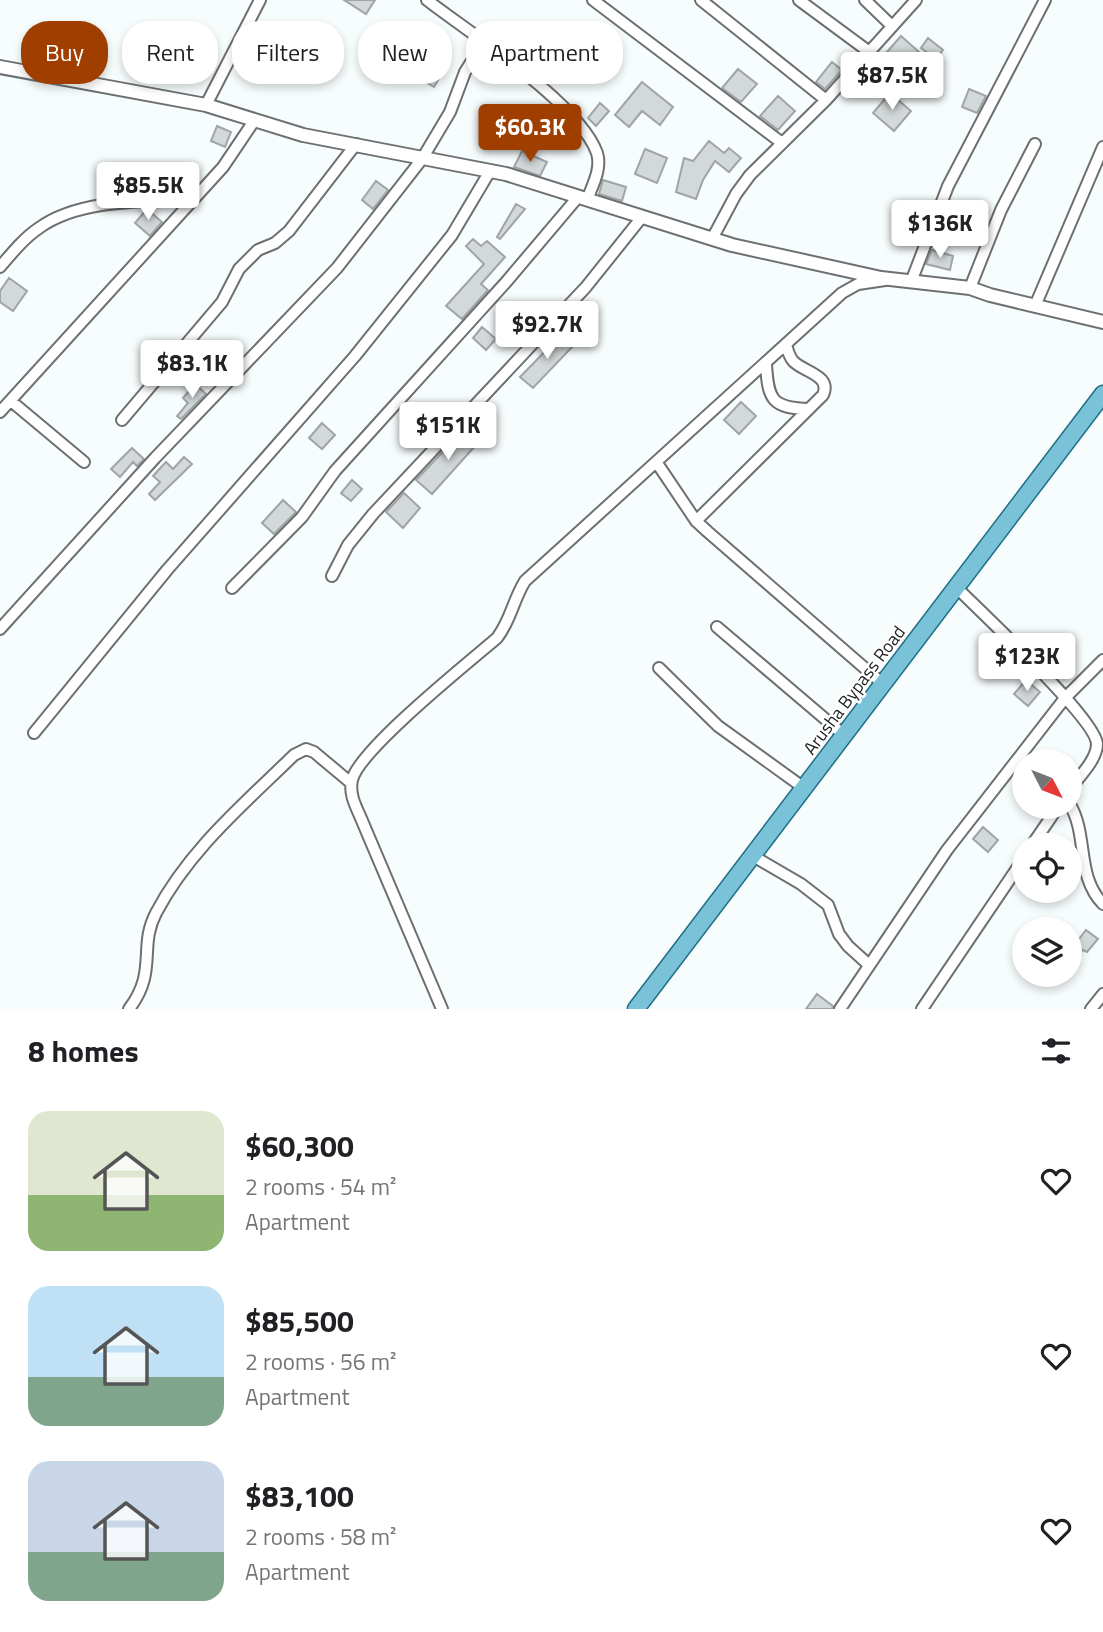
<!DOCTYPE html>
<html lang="en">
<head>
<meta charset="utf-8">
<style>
	:root { --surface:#fff; --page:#f6f6f6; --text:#202124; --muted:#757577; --accent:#a03e00 }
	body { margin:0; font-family:"Titillium Web",sans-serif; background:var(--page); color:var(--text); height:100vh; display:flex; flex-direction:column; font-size:26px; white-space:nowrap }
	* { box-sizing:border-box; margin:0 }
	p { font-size:23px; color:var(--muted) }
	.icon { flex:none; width:38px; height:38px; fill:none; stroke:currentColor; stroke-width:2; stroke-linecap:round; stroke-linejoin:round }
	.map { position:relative; height:1009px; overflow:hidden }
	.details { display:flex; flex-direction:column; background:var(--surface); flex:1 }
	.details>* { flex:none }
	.guide { position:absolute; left:21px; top:21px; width:700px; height:63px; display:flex; gap:14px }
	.needle { width:46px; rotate:132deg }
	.tools { position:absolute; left:1012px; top:749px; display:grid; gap:14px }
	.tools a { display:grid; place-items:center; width:70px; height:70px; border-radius:50%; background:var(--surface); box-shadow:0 4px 10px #0003; font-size:35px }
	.price { position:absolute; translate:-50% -60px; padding:0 16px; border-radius:7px; background:#fff; color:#222; font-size:23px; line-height:46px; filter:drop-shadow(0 2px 4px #0008) }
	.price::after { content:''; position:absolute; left:50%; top:42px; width:21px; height:16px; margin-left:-10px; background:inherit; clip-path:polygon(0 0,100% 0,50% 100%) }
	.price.current { background:var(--accent); color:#fff }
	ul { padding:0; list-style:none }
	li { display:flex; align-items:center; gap:21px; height:175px; padding:0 28px }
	li span { display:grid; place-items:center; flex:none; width:196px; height:140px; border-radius:21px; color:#555 }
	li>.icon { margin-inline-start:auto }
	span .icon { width:84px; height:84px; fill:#fffc; stroke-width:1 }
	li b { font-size:30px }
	h2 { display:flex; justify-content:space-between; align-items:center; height:84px; padding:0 28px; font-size:30px }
	.pill { padding:0 24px; border-radius:28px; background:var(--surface); box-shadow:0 4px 10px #0003; font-size:24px; line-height:63px }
	.pill.current { background:var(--accent); color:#fff }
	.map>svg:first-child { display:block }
</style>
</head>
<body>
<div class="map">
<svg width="1103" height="1009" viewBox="0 0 1103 1009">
	<rect width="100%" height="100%" fill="#f7fcfd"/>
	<path fill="#d3d8d9" stroke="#a0a4a6" stroke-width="2" d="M 344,0 L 375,0 L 366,14 Z
		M 901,36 L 919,52 L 904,68 L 886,53 Z
		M 928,38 L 943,50 L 936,59 L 921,48 Z
		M 564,51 L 574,60 L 561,74 L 552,65 Z
		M 432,59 L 446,67 L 434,87 L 420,79 Z
		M 832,62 L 842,70 L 825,89 L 816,82 Z
		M 738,69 L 757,84 L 741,102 L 722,88 Z
		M 642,82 L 673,107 L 660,125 L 642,111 L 629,127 L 615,115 Z
		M 969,89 L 986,96 L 977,113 L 962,107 Z
		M 890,93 L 911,111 L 894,131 L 873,113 Z
		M 778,96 L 795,111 L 778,130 L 760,116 Z
		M 600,103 L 609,111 L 596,126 L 588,118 Z
		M 217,126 L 231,132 L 225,147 L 211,141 Z
		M 709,141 L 724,153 L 729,148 L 741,158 L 729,172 L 715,161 L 703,180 L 696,199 L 676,192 L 684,158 L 693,161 Z
		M 645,149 L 667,158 L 657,183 L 635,174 Z
		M 522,151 L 547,162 L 540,176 L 514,167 Z
		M 603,180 L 626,187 L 622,201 L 599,194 Z
		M 376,181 L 388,190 L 373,209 L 362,200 Z
		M 516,204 L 525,209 L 500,239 L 497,237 Z
		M 147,209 L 162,222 L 150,236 L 135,223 Z
		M 473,239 L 481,246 L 487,241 L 505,257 L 481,284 L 488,290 L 462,319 L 446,306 L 484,264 L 466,246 Z
		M 932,250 L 953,256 L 950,270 L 926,264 Z
		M 9,278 L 27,291 L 13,311 L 0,302 L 0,291 Z
		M 482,327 L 496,339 L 486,350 L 473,338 Z
		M 562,334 L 574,345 L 533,388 L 520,377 Z
		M 195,384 L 206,394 L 181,419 L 177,416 L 188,403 L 183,398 Z
		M 741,402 L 756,416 L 739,434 L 724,420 Z
		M 322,423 L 335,435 L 322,449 L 309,438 Z
		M 476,429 L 484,436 L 432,494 L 416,480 L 457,437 L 463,443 Z
		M 132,448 L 144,459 L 137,466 L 133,462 L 120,477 L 111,469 Z
		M 184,457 L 192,464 L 155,500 L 149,494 L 160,482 L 153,476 L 166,462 L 173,469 Z
		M 352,480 L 362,489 L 351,501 L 341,493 Z
		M 404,493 L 420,508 L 403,528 L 386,512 Z
		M 283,500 L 296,512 L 274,534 L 262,523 Z
		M 1026,680 L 1040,692 L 1028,706 L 1014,694 Z
		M 983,827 L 998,840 L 988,852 L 973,839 Z
		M 1086,930 L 1098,939 L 1087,952 L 1083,950 L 1069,967 L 1069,952 Z
		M 817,994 L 833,1006 L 832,1009 L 806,1009 Z"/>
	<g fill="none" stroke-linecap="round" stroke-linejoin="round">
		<g stroke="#6d7072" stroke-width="14">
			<path id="minor" d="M 427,0 C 471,34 579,103 597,153 C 602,169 592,186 587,200
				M 593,0 L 782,143
				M 701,0 L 826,100
				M 799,0 L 868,51
				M 865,0 L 892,26
				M 206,105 L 260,0
				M 712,239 L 736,194 L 750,175 L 826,100 L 916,0
				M 0,267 C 12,253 24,238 39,228 C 78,199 146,201 193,199
				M 911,282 L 948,186 L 1045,0
				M 970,288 L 1001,210 L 1035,144
				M 1035,306 L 1103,147
				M 766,364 C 768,400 772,408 809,409
				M 11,401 L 84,462
				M 0,412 L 223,167 L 254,121
				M 122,420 L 222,302 L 239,269 L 258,250 L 275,243 L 289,231 L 356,144
				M 657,463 L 696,521 L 708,532 L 883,684
				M 696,521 L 823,395 C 832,375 803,372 793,361 C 789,356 788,351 786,345
				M 332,576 L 348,545 L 373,514 L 586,287 L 642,217
				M 956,587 C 980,611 1096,719 1097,744 C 1097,760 1078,778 1069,790
				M 232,588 L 302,517 L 335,471 L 507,281 L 578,197
				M 717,627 L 844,735
				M 0,629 L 155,458 L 337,268 L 422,159 L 450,112 L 465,72 L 484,42
				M 659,668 L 718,726 L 804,788
				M 34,733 L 167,570 L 355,356 L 452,235 L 490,171
				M 1069,803 C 1089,835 1075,875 1103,904
				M 1032,845 L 1058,807
				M 753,856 L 801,884 L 828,905 L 839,934 L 848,946 L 869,965
				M 129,1009 C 158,971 138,947 156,913 C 189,850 244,804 294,755 L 306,749 L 314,752 L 351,783
				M 442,1009 L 360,816 C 355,805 349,793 352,780 C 359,750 469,662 497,638 C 511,620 513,600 525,581 L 842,293 L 858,284 L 885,280
				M 840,1009 L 947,850 L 1065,698 L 1103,660
				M 922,1009 L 1024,858
				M 1091,1009 L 1103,994"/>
		</g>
		<g stroke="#6d7072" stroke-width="16">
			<path id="tertiary" d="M 0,67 L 206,105 L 303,135 L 506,174 L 732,245 L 881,278 L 970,288 L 990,295 L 1103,322"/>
		</g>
		<g stroke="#1f6f87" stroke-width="19">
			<path id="primary" d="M 636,1009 L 1103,394"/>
		</g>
		<use href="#minor" stroke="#fff" stroke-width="10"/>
		<use href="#tertiary" stroke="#fff" stroke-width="12"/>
		<use href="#primary" stroke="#79c2d8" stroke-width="16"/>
	</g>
	<g text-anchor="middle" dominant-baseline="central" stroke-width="5" stroke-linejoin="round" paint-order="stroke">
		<g font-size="18" fill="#202122" stroke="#fff">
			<text transform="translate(854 690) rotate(-53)">Arusha Bypass Road</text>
		</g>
	</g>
</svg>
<div class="tools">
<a><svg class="needle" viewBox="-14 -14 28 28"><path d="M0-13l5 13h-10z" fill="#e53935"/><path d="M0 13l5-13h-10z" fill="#757577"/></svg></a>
<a><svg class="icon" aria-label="locate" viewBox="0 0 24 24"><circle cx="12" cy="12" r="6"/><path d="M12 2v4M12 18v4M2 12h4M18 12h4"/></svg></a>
<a><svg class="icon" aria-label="layers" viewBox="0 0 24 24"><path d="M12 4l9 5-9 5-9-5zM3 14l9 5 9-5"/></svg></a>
</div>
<b class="price" style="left:892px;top:112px">$87.5K</b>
<b class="price current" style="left:530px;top:164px">$60.3K</b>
<b class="price" style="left:148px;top:222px">$85.5K</b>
<b class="price" style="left:940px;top:260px">$136K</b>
<b class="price" style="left:547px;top:361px">$92.7K</b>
<b class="price" style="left:192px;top:400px">$83.1K</b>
<b class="price" style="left:448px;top:462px">$151K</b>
<b class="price" style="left:1027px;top:693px">$123K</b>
<div class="guide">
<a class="pill current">Buy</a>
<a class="pill">Rent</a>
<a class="pill">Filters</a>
<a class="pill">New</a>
<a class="pill">Apartment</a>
</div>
</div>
<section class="details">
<h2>8 homes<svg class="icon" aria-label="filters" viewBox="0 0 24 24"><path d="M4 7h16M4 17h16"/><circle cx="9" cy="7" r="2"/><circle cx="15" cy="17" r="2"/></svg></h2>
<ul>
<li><span style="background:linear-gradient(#dfe7d0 60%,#8fb573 0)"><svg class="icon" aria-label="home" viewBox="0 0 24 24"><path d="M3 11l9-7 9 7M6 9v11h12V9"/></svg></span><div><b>$60,300</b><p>2 rooms · 54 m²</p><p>Apartment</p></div><svg class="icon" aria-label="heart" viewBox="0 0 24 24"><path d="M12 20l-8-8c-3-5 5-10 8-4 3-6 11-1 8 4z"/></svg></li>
<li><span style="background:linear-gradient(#bfe0f5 65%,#7fa58c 0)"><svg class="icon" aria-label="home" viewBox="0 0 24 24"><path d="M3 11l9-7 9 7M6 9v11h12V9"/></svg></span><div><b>$85,500</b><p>2 rooms · 56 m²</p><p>Apartment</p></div><svg class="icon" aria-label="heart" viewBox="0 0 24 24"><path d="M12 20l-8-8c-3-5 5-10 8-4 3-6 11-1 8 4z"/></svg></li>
<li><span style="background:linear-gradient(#c9d6e8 65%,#7fa58c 0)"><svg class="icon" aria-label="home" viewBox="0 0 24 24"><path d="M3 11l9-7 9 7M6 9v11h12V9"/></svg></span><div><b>$83,100</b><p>2 rooms · 58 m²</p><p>Apartment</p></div><svg class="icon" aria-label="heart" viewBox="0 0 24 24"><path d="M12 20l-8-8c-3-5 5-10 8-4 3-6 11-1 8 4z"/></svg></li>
</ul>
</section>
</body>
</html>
